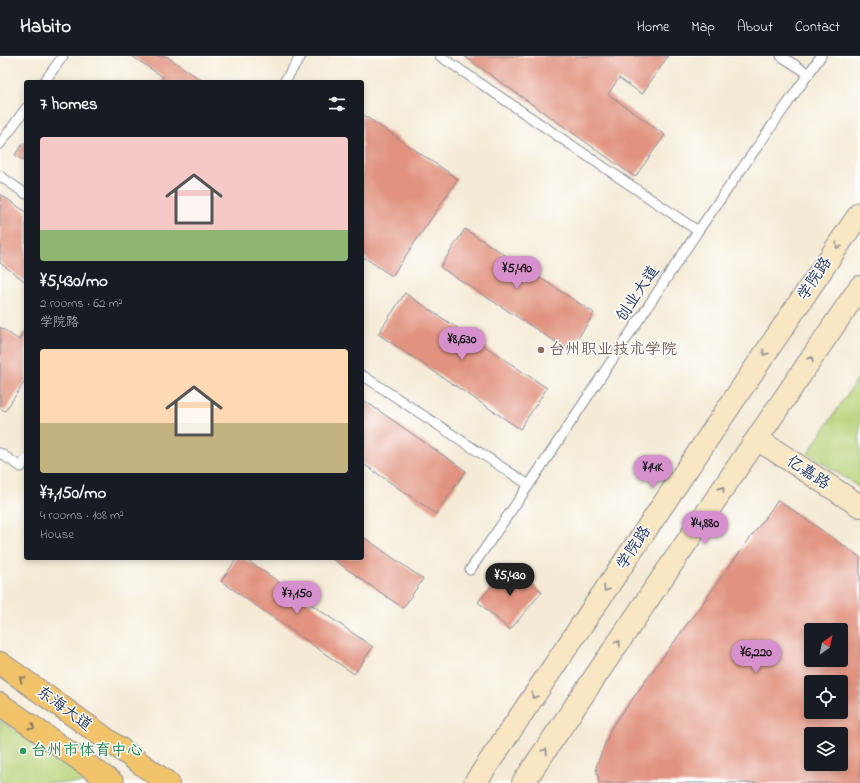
<!DOCTYPE html>
<html lang="en">
<head>
<meta charset="utf-8">
<style>
	:root { --surface:#171b24; --page:#20242c; --text:#f1f3f6; --muted:#9ea1a6; --line:#363941; --accent:#d690ce }
	body { margin:0; font-family:"Indie Flower","LXGW WenKai TC",sans-serif; background:var(--page); color:var(--text); height:100vh; display:flex; flex-direction:column; font-size:15px; white-space:nowrap }
	* { box-sizing:border-box; margin:0 }
	p { font-size:13px; color:var(--muted) }
	.icon { flex:none; width:22px; height:22px; fill:none; stroke:currentColor; stroke-width:2; stroke-linecap:round; stroke-linejoin:round }
	.map { position:relative; flex:1; overflow:hidden }
	.side { position:absolute; left:24px; top:24px; width:340px; height:480px; display:flex; flex-direction:column; background:var(--surface); border-radius:4px; box-shadow:0 2px 6px #0003 }
	.side>* { flex:none }
	.needle { width:26px; rotate:33deg }
	.buttons { position:absolute; left:804px; top:567px; display:grid; gap:8px }
	.buttons a { display:grid; place-items:center; width:44px; height:44px; border-radius:4px; background:var(--surface); box-shadow:0 2px 6px #0003; font-size:20px }
	.price { position:absolute; translate:-50% -34px; padding:0 9px; border-radius:14px; background:var(--accent); color:#111; font-size:13px; line-height:26px; filter:drop-shadow(0 1px 2px #0008) }
	.price::after { content:''; position:absolute; left:50%; top:24px; width:12px; height:9px; margin-left:-6px; background:inherit; clip-path:polygon(0 0,100% 0,50% 100%) }
	.price.selected { background:#222; color:#fff }
	ul { padding:0; list-style:none }
	li { display:grid; align-content:center; gap:8px; height:212px; padding:0 16px }
	li span { display:grid; place-items:center; height:124px; border-radius:4px; color:#555 }
	li>.icon { margin-inline-start:auto }
	span .icon { width:72px; height:72px; fill:#fffc; stroke-width:1 }
	li b { font-size:17px }
	h2 { display:flex; justify-content:space-between; align-items:center; height:48px; padding:0 16px; font-size:17px }
	header { display:flex; align-items:center; gap:24px; box-sizing:border-box; height:56px; padding:0 20px; background:var(--surface); border-bottom:1px solid var(--line) }
	header strong { font-size:19px }
	nav { display:flex; gap:22px; margin-inline-start:auto; font-size:14px }
	.map>svg:first-child { display:block }
</style>
</head>
<body>
<header>
<strong>Habito</strong>
<nav><a>Home</a><a>Map</a><a>About</a><a>Contact</a></nav>
</header>
<div class="map">
<svg width="860" height="727" viewBox="0 0 860 727">
	<rect width="100%" height="100%" fill="#fff"/>
	<filter id="ink" filterUnits="userSpaceOnUse"><feTurbulence type="fractalNoise" baseFrequency=".025" numOctaves="2"/><feDisplacementMap in="SourceGraphic" scale="8" xChannelSelector="R" yChannelSelector="G"/><feConvolveMatrix kernelMatrix="1 2 1 2 8 2 1 2 1" color-interpolation-filters="sRGB"/></filter>
	<filter id="wash" filterUnits="userSpaceOnUse"><feTurbulence type="fractalNoise" baseFrequency=".012" numOctaves="4" result="noise"/><feDisplacementMap in="SourceGraphic" scale="16" xChannelSelector="R" yChannelSelector="G"/><feGaussianBlur stdDeviation="0.9" result="paint"/><feColorMatrix in="noise" values="0 0 0 0 0 0 0 0 0 0 0 0 0 0 0 0 0 1.4 0 .05"/><feComposite in="paint" operator="in"/></filter>
	<g filter="url(#wash)">
		<rect width="100%" height="100%" fill="#f4ead5"/>
		<path fill="#b8d278" stroke="#6a806b" d="M 860,319 L 860,432 L 808,397 Z
			M 0,664 L 92,727 L 0,727 Z"/>
		<g id="blocks">
			<path fill="#e1937f" fill-rule="evenodd" d="M 132,0 L 166,0 L 204,26 L 161,26 L 163,21 Z
				M 464,0 L 668,0 L 642,38 L 619,22 L 608,38 L 665,79 L 635,121 Z
				M 362,58 L 458,123 L 392,220 L 362,200 Z
				M 23,87 L 26,89 L 26,106 L 15,99 Z
				M 0,138 L 26,156 L 26,226 L 0,207 Z
				M 465,173 L 594,257 L 570,295 L 440,211 Z
				M 405,237 L 547,332 L 520,373 L 378,278 Z
				M 0,271 L 19,284 L 23,276 L 26,278 L 26,324 L 5,355 L 0,352 Z
				M 362,343 L 466,415 L 436,458 L 362,407 Z
				M 778,444 L 860,501 L 860,727 L 599,727 L 596,711 L 611,672 ZM 811,574 L 841,574 L 841,604 L 811,604 ZM 811,626 L 841,626 L 841,656 L 811,656 ZM 811,678 L 841,678 L 841,708 L 811,708 Z
				M 362,480 L 423,523 L 403,552 L 331,502 L 362,502 Z
				M 237,502 L 244,502 L 373,591 L 354,618 L 221,525 Z
				M 510,509 L 542,536 L 510,574 L 478,546 Z"/>
		</g>
	</g>
	<g filter="url(#ink)">
		<use href="#blocks" fill-opacity="0" stroke="#888c9a" stroke-width="1"/>
		<g fill="none" stroke-linecap="round" stroke-linejoin="round">
			<g stroke="#888c9a" stroke-width="11">
				<path id="lane" d="M 440,0 L 698,175
					M 781,0 L 809,18
					M 44,26 L 63,0
					M 284,26 L 301,0
					M 0,88 L 26,52
					M 0,120 L 26,138
					M 362,319 L 529,429
					M 0,397 L 21,411 L 26,403
					M 470,514 L 529,429 L 698,175 L 821,0"/>
			</g>
			<g stroke="#888c9a" stroke-width="24">
				<path id="secondary" d="M 757,383 L 860,450
					M 475,727 L 860,157
					M 523,727 L 860,231"/>
			</g>
			<g stroke="#888c9a" stroke-width="24">
				<path id="primary" d="M 0,607 L 168,727
					M 0,648 L 113,727"/>
			</g>
			<use href="#lane" stroke="#fff" stroke-width="9"/>
			<use href="#secondary" stroke="#f9e7c3" stroke-width="22"/>
			<use href="#primary" stroke="#f1c36a" stroke-width="22"/>
		</g>
		<defs><path id="oneway-chevron" d="M-2-3.5L2.5 0L-2 3.5" fill="none" stroke-width="1.6" stroke-linecap="round" stroke-linejoin="round"/></defs>
		<g stroke="#8a8b90">
			<use href="#oneway-chevron" transform="translate(838 190) rotate(124)"/>
			<use href="#oneway-chevron" transform="translate(765 297) rotate(124)"/>
			<use href="#oneway-chevron" transform="translate(811 303) rotate(-56)"/>
			<use href="#oneway-chevron" transform="translate(722 433) rotate(-56)"/>
			<use href="#oneway-chevron" transform="translate(606 533) rotate(124)"/>
			<use href="#oneway-chevron" transform="translate(618 587) rotate(-56)"/>
			<use href="#oneway-chevron" transform="translate(534 640) rotate(124)"/>
			<use href="#oneway-chevron" transform="translate(545 695) rotate(-56)"/>
		</g>
		<g stroke="#7b7263">
			<use href="#oneway-chevron" transform="translate(22 623) rotate(-144)"/>
			<use href="#oneway-chevron" transform="translate(32 671) rotate(35)"/>
		</g>
	</g>
	<circle fill="#8d6e63" stroke="#fff" stroke-width="1.5" cx="541" cy="294" r="4"/>
	<circle fill="#2e9e5b" stroke="#fff" stroke-width="1.5" cx="23" cy="695" r="4"/>
	<g text-anchor="middle" dominant-baseline="central" stroke-width="3" stroke-linejoin="round" paint-order="stroke">
		<g font-size="16" fill="#1b2f5e" stroke="#fff">
			<text transform="translate(815 223) rotate(-56)">学院路</text>
			<text transform="translate(638 238) rotate(-56)">创业大道</text>
			<text transform="translate(808 417) rotate(33)">亿嘉路</text>
			<text transform="translate(634 492) rotate(-56)">学院路</text>
			<text transform="translate(64 653) rotate(36)">东海大道</text>
		</g>
		<g font-size="16" fill="#785e54" stroke="#fff" text-anchor="start">
			<text x="549" y="294">台州职业技术学院</text>
		</g>
		<g font-size="16" fill="#27864d" stroke="#fff" text-anchor="start">
			<text x="31" y="695">台州市体育中心</text>
		</g>
	</g>
</svg>
<div class="buttons">
<a><svg class="needle" viewBox="-14 -14 28 28"><path d="M0-13l5 13h-10z" fill="#e53935"/><path d="M0 13l5-13h-10z" fill="#9ea1a6"/></svg></a>
<a><svg class="icon" aria-label="locate" viewBox="0 0 24 24"><circle cx="12" cy="12" r="6"/><path d="M12 2v4M12 18v4M2 12h4M18 12h4"/></svg></a>
<a><svg class="icon" aria-label="layers" viewBox="0 0 24 24"><path d="M12 4l9 5-9 5-9-5zM3 14l9 5 9-5"/></svg></a>
</div>
<b class="price" style="left:517px;top:234px">¥5,490</b>
<b class="price" style="left:462px;top:305px">¥8,630</b>
<b class="price" style="left:653px;top:433px">¥14K</b>
<b class="price" style="left:705px;top:489px">¥4,880</b>
<b class="price selected" style="left:510px;top:541px">¥5,430</b>
<b class="price" style="left:297px;top:559px">¥7,150</b>
<b class="price" style="left:756px;top:618px">¥6,220</b>
<section class="side">
<h2>7 homes<svg class="icon" aria-label="filters" viewBox="0 0 24 24"><path d="M4 7h16M4 17h16"/><circle cx="9" cy="7" r="2"/><circle cx="15" cy="17" r="2"/></svg></h2>
<ul>
<li><span style="background:linear-gradient(#f6c9c9 75%,#8fb573 0)"><svg class="icon" aria-label="home" viewBox="0 0 24 24"><path d="M3 11l9-7 9 7M6 9v11h12V9"/></svg></span><div><b>¥5,430/mo</b><p>2 rooms · 62 m²</p><p>学院路</p></div></li>
<li><span style="background:linear-gradient(#ffd9b3 60%,#c2b280 0)"><svg class="icon" aria-label="home" viewBox="0 0 24 24"><path d="M3 11l9-7 9 7M6 9v11h12V9"/></svg></span><div><b>¥7,150/mo</b><p>4 rooms · 108 m²</p><p>House</p></div></li>
</ul>
</section>
</div>
</body>
</html>
